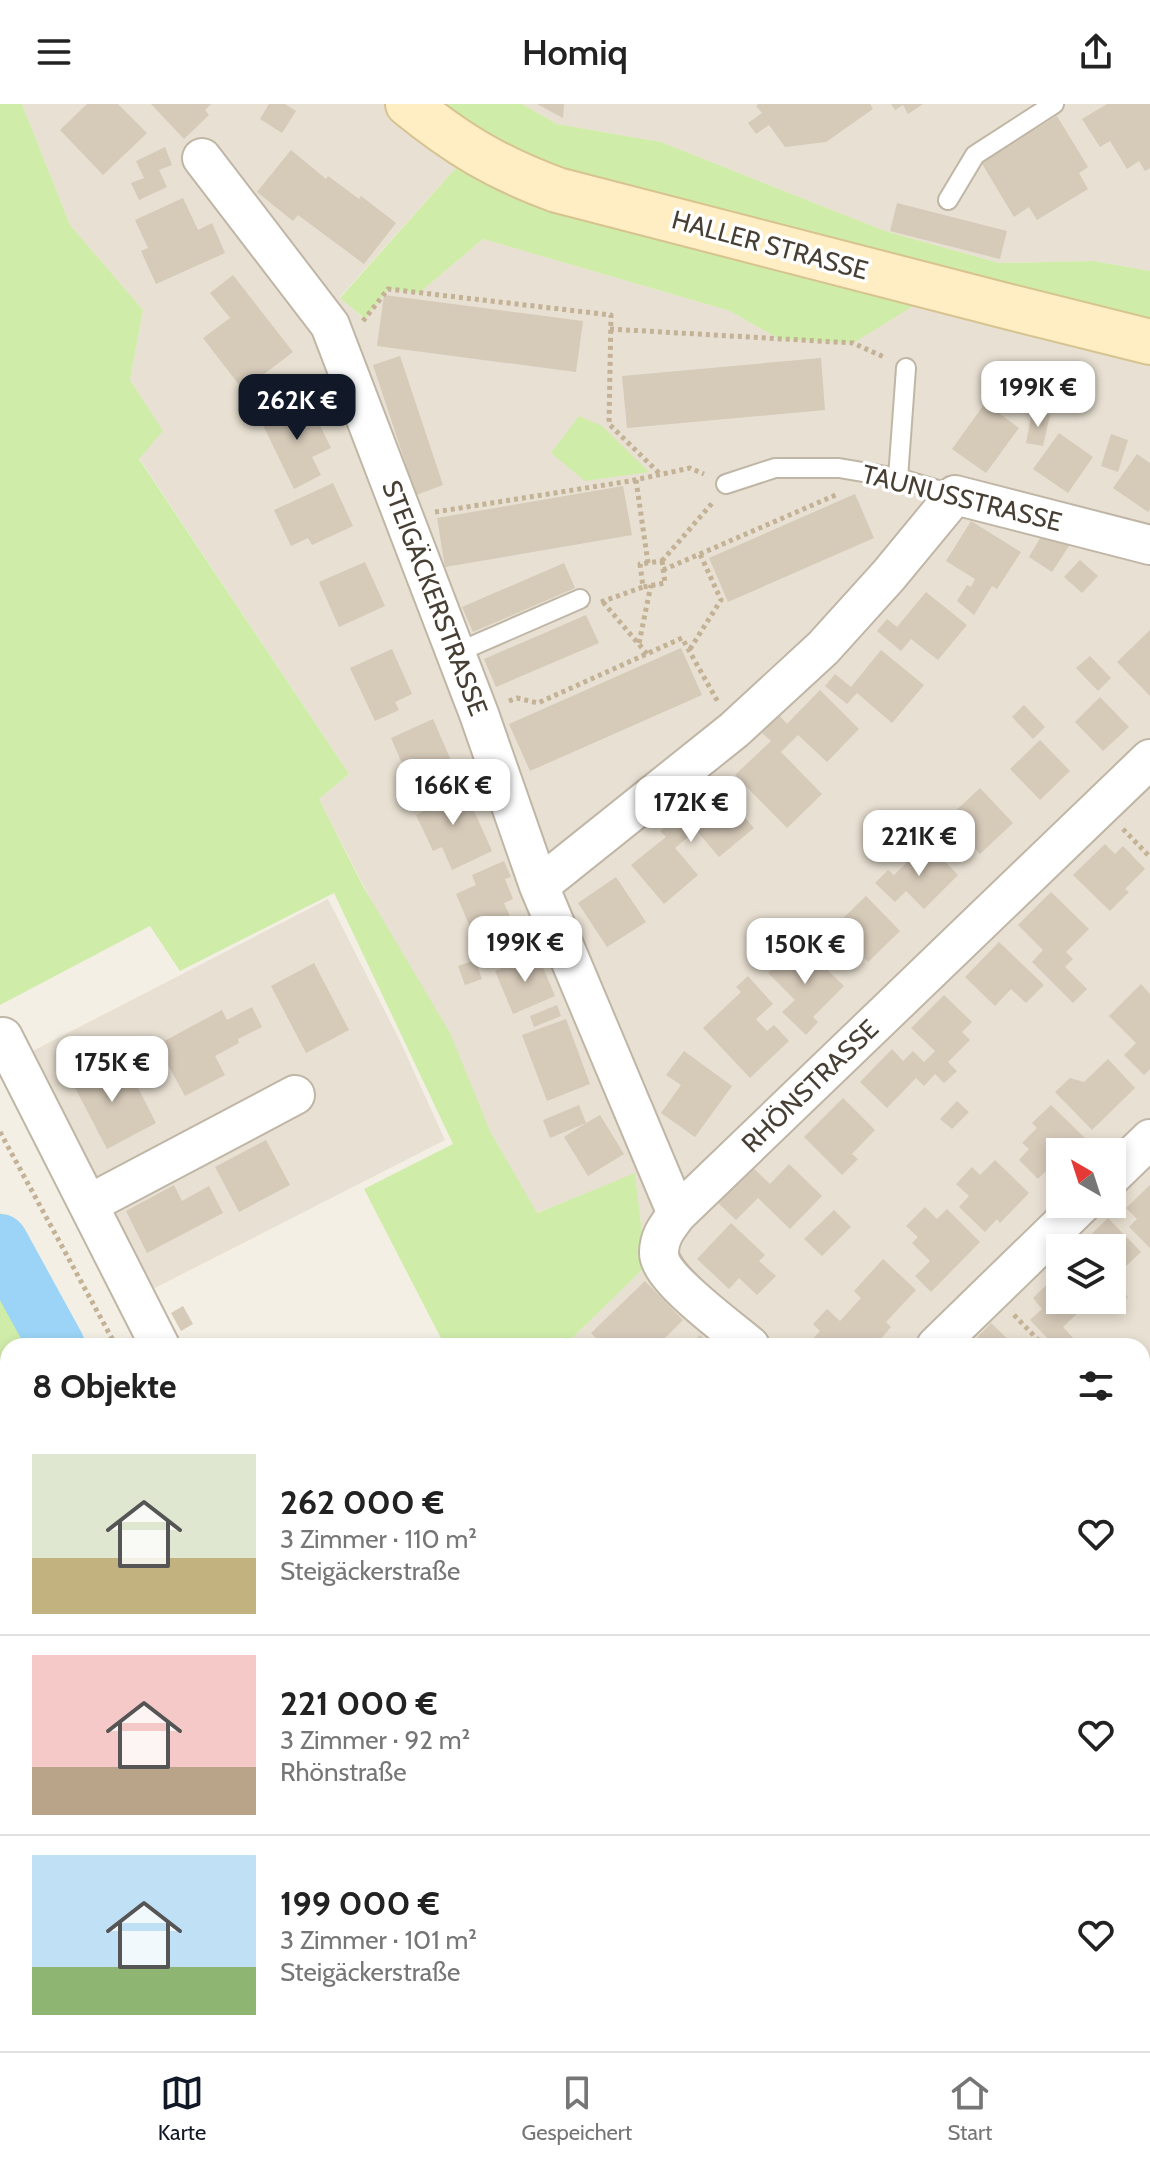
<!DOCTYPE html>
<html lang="de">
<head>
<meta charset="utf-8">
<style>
	:root { --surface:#fff; --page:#f6f6f6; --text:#222; --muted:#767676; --line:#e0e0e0; --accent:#111827 }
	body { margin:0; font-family:Cabin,sans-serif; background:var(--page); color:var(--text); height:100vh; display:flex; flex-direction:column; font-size:30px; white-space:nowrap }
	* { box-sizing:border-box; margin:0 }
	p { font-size:26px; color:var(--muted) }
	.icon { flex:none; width:44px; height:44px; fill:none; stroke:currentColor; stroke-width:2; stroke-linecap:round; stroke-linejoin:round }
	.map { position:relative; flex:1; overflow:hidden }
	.drawer { position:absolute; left:0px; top:1234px; width:1150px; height:714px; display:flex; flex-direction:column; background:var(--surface); border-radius:24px 24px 0 0; box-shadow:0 4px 12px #0003 }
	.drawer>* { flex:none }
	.needle { width:52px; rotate:321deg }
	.fabs { position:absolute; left:1046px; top:1034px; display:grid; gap:16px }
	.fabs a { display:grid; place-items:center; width:80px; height:80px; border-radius:0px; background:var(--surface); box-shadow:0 4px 12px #0003; font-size:40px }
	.price { position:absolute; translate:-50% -68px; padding:0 18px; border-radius:16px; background:#fff; color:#222; font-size:26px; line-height:52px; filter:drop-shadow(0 2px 4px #0008) }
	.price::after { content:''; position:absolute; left:50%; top:48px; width:24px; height:18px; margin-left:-12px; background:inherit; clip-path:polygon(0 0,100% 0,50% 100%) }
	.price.selected { background:var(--accent); color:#fff }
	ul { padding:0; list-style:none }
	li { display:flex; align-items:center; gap:24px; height:200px; padding:0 32px }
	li+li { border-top:2px solid var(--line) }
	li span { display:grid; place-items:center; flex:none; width:224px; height:160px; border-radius:0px; color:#555 }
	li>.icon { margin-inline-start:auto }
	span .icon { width:96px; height:96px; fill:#fffc; stroke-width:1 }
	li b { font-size:34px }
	h2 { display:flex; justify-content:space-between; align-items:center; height:96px; padding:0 32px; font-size:34px }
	header { display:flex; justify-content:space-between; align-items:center; height:104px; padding:0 32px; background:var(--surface); font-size:36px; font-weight:600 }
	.dock { display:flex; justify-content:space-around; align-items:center; height:112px; border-top:2px solid var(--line); background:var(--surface); font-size:22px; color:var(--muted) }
	.dock a { display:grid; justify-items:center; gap:4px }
	.dock .selected { color:var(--accent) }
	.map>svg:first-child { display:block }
</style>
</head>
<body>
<header><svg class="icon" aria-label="menu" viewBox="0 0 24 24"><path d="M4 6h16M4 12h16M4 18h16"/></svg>Homiq<svg class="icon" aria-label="share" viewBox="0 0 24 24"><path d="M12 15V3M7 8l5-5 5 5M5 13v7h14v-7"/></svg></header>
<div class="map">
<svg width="1150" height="1947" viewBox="0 0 1150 1947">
	<rect width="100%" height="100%" fill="#f4efe4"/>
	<path fill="#e8e0d2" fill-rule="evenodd" d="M 22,0 L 393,0 L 462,57 L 340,193 L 364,215 L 388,185 L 419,189 L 483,135 L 730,207 L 779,235 L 918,199 L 1150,255 L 1150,1947 L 442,1947 L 439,1940 L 1142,1940 L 1142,1242 L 564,1242 L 646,1162 L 635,1070 L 536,1109 L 490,1027 L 319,695 L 349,670 L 139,354 L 162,327 L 130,276 L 143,206 L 70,121 ZM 1060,1048 L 1112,1048 L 1112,1100 L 1060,1100 ZM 1060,1144 L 1112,1144 L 1112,1196 L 1060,1196 Z
		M 522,0 L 1150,0 L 1150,167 L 1094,157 L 999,159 L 885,127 L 661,38 L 557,20 Z
		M 328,795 L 400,937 L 445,1036 L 147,1188 L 23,952 Z"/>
	<path fill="#d0eca9" d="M 0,0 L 22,0 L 70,121 L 143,206 L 130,276 L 163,327 L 139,355 L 349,670 L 319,695 L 364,784 L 450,929 L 490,1027 L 537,1109 L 635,1069 L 646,1162 L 564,1242 L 445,1242 L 364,1085 L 453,1040 L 334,789 L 180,867 L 150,822 L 0,901 Z
		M 425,0 L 522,0 L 557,20 L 661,38 L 885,127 L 999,159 L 1094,157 L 1150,167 L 1150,222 L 603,81 L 468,35 Z
		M 462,57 L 918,199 L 853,239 L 779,235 L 730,207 L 483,135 L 419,189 L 388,185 L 365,215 L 340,194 Z
		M 579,312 L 602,322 L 649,368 L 585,377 L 551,349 Z
		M 0,1108 L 67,1242 L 57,1242 L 0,1138 Z
		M 0,1175 L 35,1242 L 8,1242 L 8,1373 L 0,1365 Z
		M 0,1622 L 8,1634 L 8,1940 L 227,1940 L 232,1947 L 0,1947 Z
		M 1150,1717 L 1150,1846 L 1142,1813 L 1142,1721 Z
		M 343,1940 L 431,1940 L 435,1947 L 349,1947 Z"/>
	<path fill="#e4e1dd" d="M 1150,1626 L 1150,1708 L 1142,1711 L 1142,1628 Z"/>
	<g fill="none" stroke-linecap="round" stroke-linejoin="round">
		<path stroke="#9bd4f6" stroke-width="56" d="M 0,1138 L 57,1242
			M 419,1940 L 423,1947"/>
	</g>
	<path fill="#d6cab9" d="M 87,0 L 118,0 L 147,29 L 103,71 L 60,26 Z
		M 151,0 L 211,0 L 205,6 L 209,11 L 184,35 Z
		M 269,0 L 285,0 L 296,7 L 282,29 L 260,15 Z
		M 537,0 L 564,0 L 563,14 Z
		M 758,0 L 870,0 L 873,5 L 826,38 L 785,43 L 769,21 L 756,30 L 748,19 L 762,9 L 756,2 Z
		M 891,0 L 923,0 L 908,10 L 903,1 L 895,6 Z
		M 1107,0 L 1150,0 L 1150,64 L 1145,67 L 1139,57 L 1127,65 L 1110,37 L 1100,43 L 1082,15 Z
		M 1057,12 L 1088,63 L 1079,69 L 1088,85 L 1037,116 L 1029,103 L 1014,113 L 981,58 Z
		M 165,43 L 172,61 L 159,66 L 167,83 L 139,96 L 131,79 L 144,74 L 136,57 Z
		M 291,46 L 326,75 L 328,72 L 359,95 L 361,92 L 396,119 L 364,160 L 298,111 L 293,117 L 257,88 Z
		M 183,94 L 198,126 L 212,119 L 225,149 L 156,180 L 141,147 L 148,144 L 135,116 Z
		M 897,99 L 1007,127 L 1000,155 L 890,127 Z
		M 233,171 L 293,248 L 243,286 L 203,234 L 230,214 L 210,189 Z
		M 384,191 L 583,217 L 576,268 L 377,242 Z
		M 400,252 L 443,381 L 416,391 L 373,261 Z
		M 821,254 L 825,306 L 627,324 L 622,272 Z
		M 307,295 L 331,344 L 312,353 L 321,371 L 294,385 L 261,317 Z
		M 985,299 L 1019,324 L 986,369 L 952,345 Z
		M 1032,308 L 1050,311 L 1043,342 L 1026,339 Z
		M 1059,329 L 1093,353 L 1068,389 L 1033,365 Z
		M 1111,330 L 1128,336 L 1118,368 L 1101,362 Z
		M 1137,350 L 1150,359 L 1150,405 L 1148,408 L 1113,384 Z
		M 333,379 L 353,422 L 312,441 L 308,434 L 291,442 L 274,406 Z
		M 623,382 L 632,431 L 445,463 L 437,414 Z
		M 855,390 L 874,434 L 728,498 L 709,454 Z
		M 971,417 L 1021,448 L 997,485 L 992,482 L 974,511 L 957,497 L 967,481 L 971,483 L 975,475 L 946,457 Z
		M 1042,431 L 1071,439 L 1052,468 L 1029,453 Z
		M 1080,456 L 1098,472 L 1082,489 L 1064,473 Z
		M 365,458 L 385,502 L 339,523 L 319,478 Z
		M 564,459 L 575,484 L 473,528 L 462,503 Z
		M 926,488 L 967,521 L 938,556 L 911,535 L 901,547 L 877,527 L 887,515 L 897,523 Z
		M 586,511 L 599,539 L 496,583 L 484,555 Z
		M 1150,526 L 1150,592 L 1117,558 Z
		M 681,544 L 702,591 L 530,667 L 509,620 Z
		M 392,545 L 412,590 L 395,598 L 399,606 L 375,617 L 350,564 Z
		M 881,546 L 924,581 L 892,619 L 857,589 L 847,600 L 825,582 L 835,570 L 851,583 Z
		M 1090,552 L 1111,574 L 1098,587 L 1076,564 Z
		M 820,586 L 859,625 L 827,658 L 798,631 L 781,648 L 822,690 L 787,724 L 735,671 L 771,637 L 762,629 L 779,611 L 787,620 Z
		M 1100,593 L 1129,623 L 1103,647 L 1075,618 Z
		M 1024,601 L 1045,623 L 1033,635 L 1012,613 Z
		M 433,615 L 453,661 L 411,680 L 391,634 Z
		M 1040,636 L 1070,667 L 1040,696 L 1010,665 Z
		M 446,682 L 451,693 L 465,687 L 492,747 L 452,766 L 442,743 L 433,747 L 416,711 L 424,707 L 419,695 Z
		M 980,684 L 1013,719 L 980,750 L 947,715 Z
		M 720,685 L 754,724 L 719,753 L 696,726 L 675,744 L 698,771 L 664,800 L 631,761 L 666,733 L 660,727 L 682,709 L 686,714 Z
		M 927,739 L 958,771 L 924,805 L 906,787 L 895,798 L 875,779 L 888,766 L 894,771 Z
		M 1105,740 L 1115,750 L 1123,742 L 1145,765 L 1125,785 L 1129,788 L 1110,807 L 1073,771 Z
		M 504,757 L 511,773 L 505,775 L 513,795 L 504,799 L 513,819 L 475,835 L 456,790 L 476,781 L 472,771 Z
		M 616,773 L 646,818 L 607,843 L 578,799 Z
		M 1051,788 L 1089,825 L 1066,848 L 1073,855 L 1065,863 L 1087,885 L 1073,899 L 1032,858 L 1043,846 L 1018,821 Z
		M 866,792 L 900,827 L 868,858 L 834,823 Z
		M 799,838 L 844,882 L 813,913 L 818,918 L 806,931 L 782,908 L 795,896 L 768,869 Z
		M 999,838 L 1044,881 L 1026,899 L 1011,885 L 995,902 L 965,873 Z
		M 537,849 L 555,892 L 513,910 L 495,867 Z
		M 475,856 L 482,875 L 465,881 L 458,862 Z
		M 314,859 L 349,926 L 306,949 L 271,882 Z
		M 748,872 L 773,900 L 756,915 L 767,927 L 774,921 L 789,937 L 750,974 L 703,924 L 741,888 L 736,883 Z
		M 1141,880 L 1150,890 L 1150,965 L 1144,971 L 1124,951 L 1136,939 L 1109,912 Z
		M 944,891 L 972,918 L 962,928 L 970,936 L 948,958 L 957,967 L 944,979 L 935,970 L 924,982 L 916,974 L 887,1004 L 860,978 L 892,945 L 903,957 L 913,947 L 924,958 L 935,947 L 911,924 Z
		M 557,901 L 561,912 L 534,923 L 530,912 Z
		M 252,903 L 262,923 L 238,935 L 239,939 L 215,952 L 225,971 L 185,992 L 157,941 L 222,906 L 227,916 Z
		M 566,915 L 590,980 L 547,997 L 522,931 Z
		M 684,947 L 732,982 L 695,1033 L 661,1009 L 681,981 L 666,971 Z
		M 108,955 L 123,984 L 135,978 L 156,1019 L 107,1045 L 70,974 Z
		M 1108,955 L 1135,984 L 1092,1026 L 1055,988 L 1070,974 L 1084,978 Z
		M 843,994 L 875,1026 L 852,1050 L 858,1055 L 842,1071 L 804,1033 Z
		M 957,997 L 969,1008 L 952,1025 L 940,1015 Z
		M 579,1001 L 586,1019 L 600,1011 L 624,1050 L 588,1072 L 564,1033 L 586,1019 L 550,1034 L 543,1016 Z
		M 1051,1001 L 1086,1035 L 1073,1048 L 1060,1048 L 1060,1061 L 1053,1067 L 1050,1063 L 1038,1075 L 1019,1056 L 1029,1045 L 1022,1039 L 1037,1024 L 1032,1019 Z
		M 266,1036 L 290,1081 L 239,1108 L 215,1063 Z
		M 995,1056 L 1029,1089 L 1000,1119 L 997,1115 L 985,1128 L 959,1103 L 969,1092 L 956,1080 L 972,1063 L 980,1071 Z
		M 789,1060 L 822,1092 L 790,1125 L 758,1094 L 736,1116 L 715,1096 L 750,1061 L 770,1080 Z
		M 174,1081 L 182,1097 L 209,1082 L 223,1109 L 147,1149 L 126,1107 Z
		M 1150,1081 L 1150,1144 L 1129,1123 L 1137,1115 L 1126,1104 Z
		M 925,1103 L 937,1115 L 947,1105 L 980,1138 L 931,1188 L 915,1172 L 930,1157 L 912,1139 L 918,1133 L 906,1122 Z
		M 834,1106 L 851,1123 L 822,1152 L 804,1135 Z
		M 1108,1114 L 1141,1148 L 1112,1175 L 1112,1144 L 1077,1144 Z
		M 731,1119 L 765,1151 L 759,1157 L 776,1172 L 757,1191 L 739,1174 L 729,1185 L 697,1155 Z
		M 883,1155 L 916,1186 L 886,1218 L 891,1223 L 879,1237 L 877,1233 L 869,1242 L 806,1242 L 820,1227 L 813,1220 L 827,1205 L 840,1217 L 861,1194 L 854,1187 Z
		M 1060,1168 L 1060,1196 L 1091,1196 L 1063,1223 L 1075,1236 L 1069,1242 L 1055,1242 L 1030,1216 L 1042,1205 L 1033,1194 Z
		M 1112,1176 L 1128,1193 L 1115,1205 L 1107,1196 L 1112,1196 Z
		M 645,1177 L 683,1216 L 657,1242 L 604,1242 L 591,1229 Z
		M 183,1202 L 193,1220 L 181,1227 L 171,1209 Z
		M 991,1219 L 1015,1242 L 969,1242 Z
		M 700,1231 L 711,1242 L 689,1242 Z
		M 1150,1327 L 1150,1381 L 1147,1384 L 1142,1379 L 1142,1334 Z
		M 1150,1570 L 1150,1593 L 1142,1585 L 1142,1577 Z
		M 478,1940 L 511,1940 L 517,1947 L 479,1947 L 482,1944 Z
		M 743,1940 L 823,1940 L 827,1947 L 748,1947 Z
		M 945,1940 L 1006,1940 L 998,1947 L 951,1947 Z"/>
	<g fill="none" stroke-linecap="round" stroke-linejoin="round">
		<g stroke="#c0b6a6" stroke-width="22">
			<path id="service" d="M 948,96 L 975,51 L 1054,0
				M 898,374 L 906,264
				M 726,380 L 775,364 L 839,364 L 898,374 L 955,391
				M 456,549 L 580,495
				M 1142,1855 L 1150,1857
				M 1142,1930 L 1150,1931"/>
		</g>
		<g stroke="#c0b6a6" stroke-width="42">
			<path id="minor" d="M 202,54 L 330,221 L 479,610 L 539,782 L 677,1110 C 668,1122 659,1132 659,1149 C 659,1174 729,1224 750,1242
				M 539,782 L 734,626 L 823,544 L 889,471 L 955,391 L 1150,441
				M 3,933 L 160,1242
				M 1112,1072 L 1150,1035
				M 89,1100 L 295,991
				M 677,1110 L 1150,655
				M 936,1242 L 1082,1100
				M 1142,1494 L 1150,1484
				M 652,1940 L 660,1947
				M 1113,1947 L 1116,1940"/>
		</g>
		<g stroke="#d7c390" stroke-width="48">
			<path id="secondary" d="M 408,0 C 457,40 497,64 557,86 L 1010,203 L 1150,238
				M 0,1426 L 8,1426
				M 0,1561 L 8,1561
				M 310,1940 L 315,1947"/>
		</g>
		<path stroke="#c3b296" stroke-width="5" stroke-dasharray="4 4" stroke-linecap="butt" d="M 363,217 L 388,185 L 611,211 L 609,320 L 661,371
			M 610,225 L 853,239 L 886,254
			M 636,376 L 648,459
			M 435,408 L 630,377 L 690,364 L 704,370
			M 662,457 L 714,397
			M 662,457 L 665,479 L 643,483 L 640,460 Z
			M 663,466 L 838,390
			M 601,498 L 643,483
			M 603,498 L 648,551
			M 639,539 L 651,481
			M 690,545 L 721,496 L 700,450
			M 509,597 L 517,594 L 538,599 L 682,534 L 718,598
			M 1123,725 L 1150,753
			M 0,1028 L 116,1242
			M 1014,1211 L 1044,1242
			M 1142,1278 L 1150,1286
			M 0,1604 L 8,1605"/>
		<use href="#service" stroke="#fff" stroke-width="18"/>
		<use href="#minor" stroke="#fff" stroke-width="38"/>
		<use href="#secondary" stroke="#ffeec3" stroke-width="44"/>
	</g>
	<g text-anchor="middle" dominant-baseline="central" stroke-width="7" stroke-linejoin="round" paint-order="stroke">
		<g font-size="26" fill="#473f34" stroke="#fff">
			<text transform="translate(770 141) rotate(15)">HALLER STRASSE</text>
			<text transform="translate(962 394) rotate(14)">TAUNUSSTRASSE</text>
			<text transform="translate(435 494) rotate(69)">STEIGÄCKERSTRASSE</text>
			<text transform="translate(810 982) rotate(-44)">RHÖNSTRASSE</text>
		</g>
	</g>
</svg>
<div class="fabs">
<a><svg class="needle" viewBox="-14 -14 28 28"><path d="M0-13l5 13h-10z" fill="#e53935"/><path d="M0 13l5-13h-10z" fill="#767676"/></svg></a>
<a><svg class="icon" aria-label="layers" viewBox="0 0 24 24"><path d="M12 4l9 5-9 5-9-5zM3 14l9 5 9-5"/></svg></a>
</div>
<b class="price" style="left:1038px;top:325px">199K €</b>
<b class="price selected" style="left:297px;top:338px">262K €</b>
<b class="price" style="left:453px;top:723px">166K €</b>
<b class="price" style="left:691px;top:740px">172K €</b>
<b class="price" style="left:919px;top:774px">221K €</b>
<b class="price" style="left:525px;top:880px">199K €</b>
<b class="price" style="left:805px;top:882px">150K €</b>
<b class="price" style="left:112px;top:1000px">175K €</b>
<section class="drawer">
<h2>8 Objekte<svg class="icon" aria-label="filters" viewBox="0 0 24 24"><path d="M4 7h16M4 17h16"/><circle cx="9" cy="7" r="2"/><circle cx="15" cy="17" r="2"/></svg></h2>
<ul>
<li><span style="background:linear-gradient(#dfe7d0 65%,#c2b280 0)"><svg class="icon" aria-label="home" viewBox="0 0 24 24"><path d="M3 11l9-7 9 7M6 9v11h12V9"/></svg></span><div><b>262 000 €</b><p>3 Zimmer · 110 m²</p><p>Steigäckerstraße</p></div><svg class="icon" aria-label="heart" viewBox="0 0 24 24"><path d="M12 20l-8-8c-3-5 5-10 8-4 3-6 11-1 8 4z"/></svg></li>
<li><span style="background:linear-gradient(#f6c9c9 70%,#b9a48a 0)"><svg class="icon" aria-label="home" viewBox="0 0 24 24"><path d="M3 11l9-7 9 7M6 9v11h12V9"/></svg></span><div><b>221 000 €</b><p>3 Zimmer · 92 m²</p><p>Rhönstraße</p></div><svg class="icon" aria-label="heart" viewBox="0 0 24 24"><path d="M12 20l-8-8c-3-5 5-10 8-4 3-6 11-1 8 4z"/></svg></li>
<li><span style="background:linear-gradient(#bfe0f5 70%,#8fb573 0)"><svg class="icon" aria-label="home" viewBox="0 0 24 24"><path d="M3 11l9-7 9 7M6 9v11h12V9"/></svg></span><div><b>199 000 €</b><p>3 Zimmer · 101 m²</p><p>Steigäckerstraße</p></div><svg class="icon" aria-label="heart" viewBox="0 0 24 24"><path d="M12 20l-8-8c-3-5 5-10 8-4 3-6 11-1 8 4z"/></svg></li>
</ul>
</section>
</div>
<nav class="dock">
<a class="selected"><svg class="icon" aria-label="map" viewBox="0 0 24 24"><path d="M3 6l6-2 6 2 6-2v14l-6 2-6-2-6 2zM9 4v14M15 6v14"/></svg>Karte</a>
<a><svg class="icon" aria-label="saved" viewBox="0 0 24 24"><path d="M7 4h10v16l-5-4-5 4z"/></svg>Gespeichert</a>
<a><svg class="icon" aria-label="home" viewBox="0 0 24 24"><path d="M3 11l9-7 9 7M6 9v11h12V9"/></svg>Start</a>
</nav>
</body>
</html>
